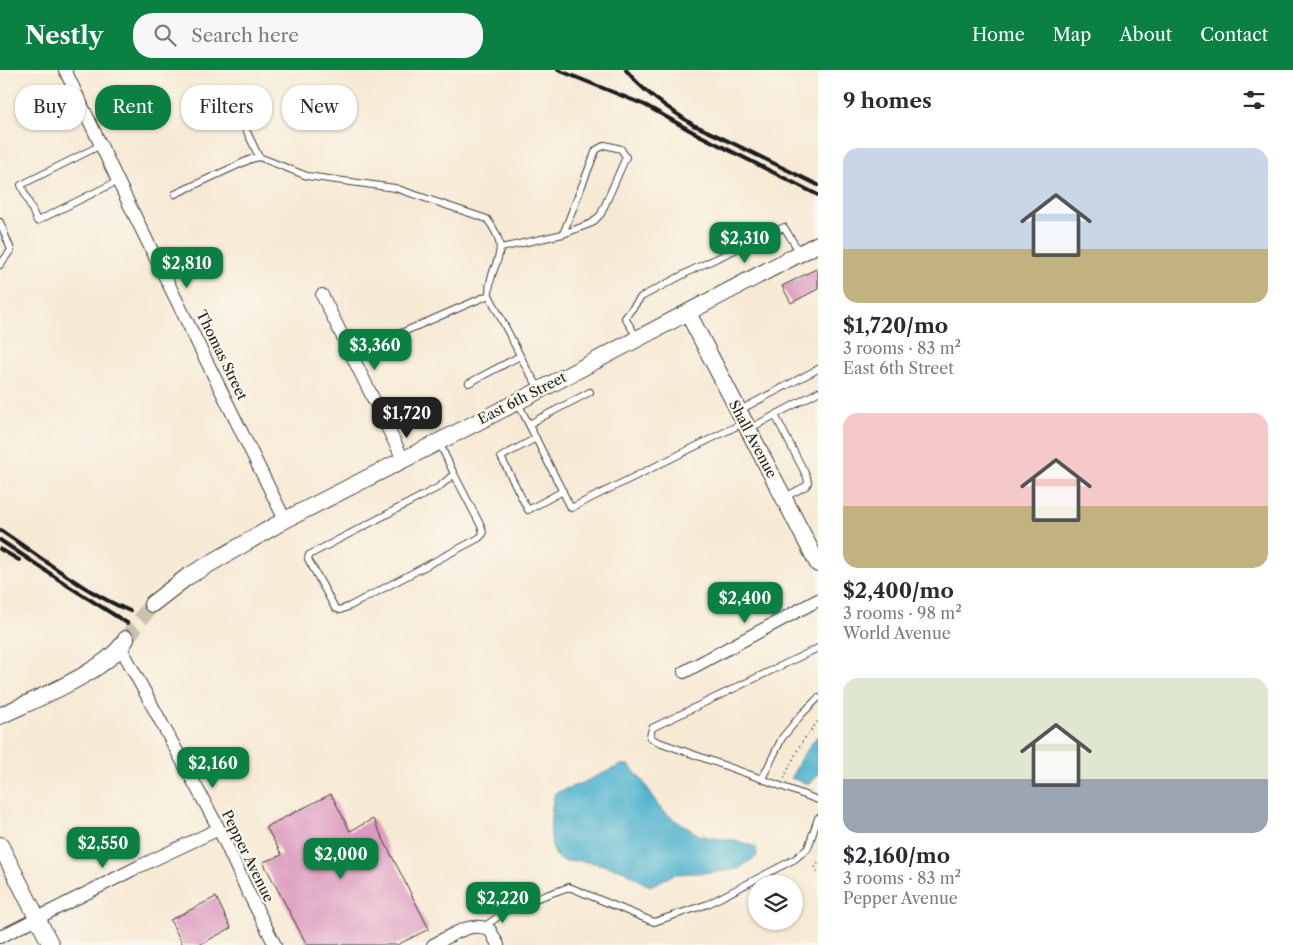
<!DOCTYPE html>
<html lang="en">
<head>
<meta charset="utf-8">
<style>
	:root { --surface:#fff; --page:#f7f7f7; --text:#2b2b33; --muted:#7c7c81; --accent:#0b8043 }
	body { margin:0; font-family:"Libre Caslon Text",serif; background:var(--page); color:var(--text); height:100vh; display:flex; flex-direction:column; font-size:19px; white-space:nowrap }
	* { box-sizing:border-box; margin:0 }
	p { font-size:16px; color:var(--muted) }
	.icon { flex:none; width:28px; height:28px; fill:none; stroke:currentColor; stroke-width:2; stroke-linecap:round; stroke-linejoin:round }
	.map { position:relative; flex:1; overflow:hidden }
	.details { display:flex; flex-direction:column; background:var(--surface); width:475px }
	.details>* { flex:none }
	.banner { position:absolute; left:15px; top:15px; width:475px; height:45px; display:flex; gap:10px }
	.fabs { position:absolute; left:748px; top:805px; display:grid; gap:10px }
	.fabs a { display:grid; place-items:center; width:55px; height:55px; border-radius:50%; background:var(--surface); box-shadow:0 1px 4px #0004; font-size:25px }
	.price { position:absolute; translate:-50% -42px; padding:0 11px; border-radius:10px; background:var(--accent); color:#fff; font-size:16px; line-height:32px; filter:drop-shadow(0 1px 2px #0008) }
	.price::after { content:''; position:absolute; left:50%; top:30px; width:15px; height:11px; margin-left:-8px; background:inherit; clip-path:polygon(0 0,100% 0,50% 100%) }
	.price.current { background:#222; color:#fff }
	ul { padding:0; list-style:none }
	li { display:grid; align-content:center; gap:10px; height:265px; padding:0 25px }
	li span { display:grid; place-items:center; height:155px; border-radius:15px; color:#555 }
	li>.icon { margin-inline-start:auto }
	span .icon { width:90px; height:90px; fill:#fffc; stroke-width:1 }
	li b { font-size:21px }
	h2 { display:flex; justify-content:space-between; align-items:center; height:60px; padding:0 25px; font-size:21px }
	.chip { padding:0 18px; border-radius:20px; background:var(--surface); box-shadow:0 1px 4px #0004; font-size:18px; line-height:45px }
	.chip.current { background:var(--accent); color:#fff }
	header { display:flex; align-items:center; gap:30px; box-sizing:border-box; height:70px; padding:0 25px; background:var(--accent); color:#fff }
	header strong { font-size:24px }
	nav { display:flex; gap:28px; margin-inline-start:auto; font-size:18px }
	.search { width:350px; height:45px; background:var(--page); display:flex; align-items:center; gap:12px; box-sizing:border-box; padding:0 18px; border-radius:20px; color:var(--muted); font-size:19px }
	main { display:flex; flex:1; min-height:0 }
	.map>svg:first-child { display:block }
</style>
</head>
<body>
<header>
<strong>Nestly</strong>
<div class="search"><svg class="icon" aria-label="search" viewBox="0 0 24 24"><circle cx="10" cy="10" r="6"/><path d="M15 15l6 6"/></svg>Search here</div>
<nav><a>Home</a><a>Map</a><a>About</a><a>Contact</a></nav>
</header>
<main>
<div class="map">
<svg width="818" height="875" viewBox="0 0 818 875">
	<rect width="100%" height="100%" fill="#fbf7ec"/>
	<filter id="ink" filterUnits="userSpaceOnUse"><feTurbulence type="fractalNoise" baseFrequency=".02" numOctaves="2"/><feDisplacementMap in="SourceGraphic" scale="10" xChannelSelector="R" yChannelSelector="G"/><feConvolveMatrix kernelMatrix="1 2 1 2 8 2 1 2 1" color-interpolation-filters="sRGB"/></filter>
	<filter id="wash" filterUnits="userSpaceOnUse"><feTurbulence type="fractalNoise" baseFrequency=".0096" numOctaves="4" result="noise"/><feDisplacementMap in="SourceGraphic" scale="20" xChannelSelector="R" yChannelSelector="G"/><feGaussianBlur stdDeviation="1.12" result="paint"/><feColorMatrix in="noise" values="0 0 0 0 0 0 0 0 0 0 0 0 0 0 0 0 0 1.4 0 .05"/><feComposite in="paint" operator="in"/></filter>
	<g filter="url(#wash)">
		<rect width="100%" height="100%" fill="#f7ead5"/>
		<path fill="#4fb2ce" stroke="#366775" d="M 818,665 L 818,704 L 809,714 L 791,708 L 801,688 Z
			M 621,695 L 629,695 L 645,714 L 659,737 L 672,748 L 699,765 L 713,768 L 735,770 L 756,777 L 757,786 L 738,799 L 718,802 L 675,804 L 650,816 C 639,812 630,802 619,799 C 606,796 593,792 580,791 C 574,790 567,793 561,790 C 545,781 551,737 555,723 L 582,713 Z"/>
		<g id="blocks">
			<path fill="#dc9bbf" d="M 818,198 L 818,219 L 791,233 L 782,216 Z
				M 331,724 L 350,761 L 373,749 L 429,859 L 397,875 L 307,875 L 263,792 L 282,785 L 266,757 Z
				M 216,827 L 231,858 L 199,875 L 183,875 L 170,850 Z"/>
		</g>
	</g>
	<g filter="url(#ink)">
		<use href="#blocks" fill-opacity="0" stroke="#3d3b38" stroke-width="1"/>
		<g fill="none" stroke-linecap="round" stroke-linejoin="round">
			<path stroke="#cbc1b0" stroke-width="16" stroke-dasharray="16 8" stroke-linecap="butt" d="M 126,569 L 152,534"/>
			<g stroke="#3d3b38" stroke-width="8">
				<path id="service" d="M 238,43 L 259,87
					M 101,75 L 21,115 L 37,151 L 118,111
					M 175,124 L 251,89 L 259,87 L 307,106 L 395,118 L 487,149 C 515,185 488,192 489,225 L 528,301 L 540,319
					M 0,152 L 11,180 L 0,195
					M 501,178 L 563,164 L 592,153 L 601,144 L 626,87 L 621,79 L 605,75 L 596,80 L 563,164
					M 387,269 L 489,225
					M 638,269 L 625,248 L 641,227 L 694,199 L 784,157 L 800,183
					M 469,313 L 520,286
					M 518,333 L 571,438 L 743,353
					M 740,340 L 818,299
					M 775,345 L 807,407 L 808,413 L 806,416 L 785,427
					M 529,354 L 590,322
					M 749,359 L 818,322
					M 536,368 L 501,387 L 528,440 L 563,421
					M 439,372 L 454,404 L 439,417 L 309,485 L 308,489 L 335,538 L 340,540 L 350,536 L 479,468 L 483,464 L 482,458 L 454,404
					M 818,578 L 652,658 L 650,667 L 656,671 L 762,709 L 782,668 L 801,645 L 818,628
					M 762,709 L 818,730
					M 484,857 L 510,838 L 569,817 L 654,852 L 708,834 L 795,789 L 808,778 L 818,748"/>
			</g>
			<g stroke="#3d3b38" stroke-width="14">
				<path id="minor" d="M 65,0 L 128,132 L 285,450
					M 322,225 L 403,389
					M 121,578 L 219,759 L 246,818 L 275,875
					M 684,602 L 818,530
					M 0,867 L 138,797 L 219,759
					M 433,875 C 451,866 470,850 490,860 L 498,875"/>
			</g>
			<g stroke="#3d3b38" stroke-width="18">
				<path id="tertiary" d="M 688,243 L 818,494
					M 152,534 L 187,507 L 285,450 L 517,332 L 818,174
					M 0,646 C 33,630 110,600 126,569
					M 0,775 L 51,875"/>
			</g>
			<path stroke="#3d3b38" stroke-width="2" stroke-dasharray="1 4" stroke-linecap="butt" d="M 784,708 L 801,673 L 818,651
				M 818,793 L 815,796 L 818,805"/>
			<use href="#service" stroke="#fff" stroke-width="6"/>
			<use href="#minor" stroke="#fff" stroke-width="12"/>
			<use href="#tertiary" stroke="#fff" stroke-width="16"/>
			<path stroke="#1c1c1c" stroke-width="4" d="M 558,0 L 645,35 L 693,62 L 818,125
				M 626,0 C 645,24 670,39 695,56
				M 696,56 L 720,67 L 818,115
				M 0,460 C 42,488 84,522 130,541
				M 0,470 L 70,517 L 127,553
				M 0,479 L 19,490"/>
		</g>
	</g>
	<g text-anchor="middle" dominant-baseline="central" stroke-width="4.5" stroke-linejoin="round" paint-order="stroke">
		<g font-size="14" fill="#1c1c1c" stroke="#fbf7ec">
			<text transform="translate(222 285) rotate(64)">Thomas Street</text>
			<text transform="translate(522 328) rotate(-27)">East 6th Street</text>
			<text transform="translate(753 369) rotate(62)">Shall Avenue</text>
			<text transform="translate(248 786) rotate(64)">Pepper Avenue</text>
		</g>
	</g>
</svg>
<div class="fabs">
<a><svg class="icon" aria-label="layers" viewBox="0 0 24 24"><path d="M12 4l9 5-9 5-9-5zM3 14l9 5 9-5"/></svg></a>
</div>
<b class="price" style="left:745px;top:194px">$2,310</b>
<b class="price" style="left:187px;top:219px">$2,810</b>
<b class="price" style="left:375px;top:301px">$3,360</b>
<b class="price current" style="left:407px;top:369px">$1,720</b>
<b class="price" style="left:745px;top:554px">$2,400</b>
<b class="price" style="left:213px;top:719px">$2,160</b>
<b class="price" style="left:103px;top:799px">$2,550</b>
<b class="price" style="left:341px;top:810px">$2,000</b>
<b class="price" style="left:503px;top:854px">$2,220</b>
<div class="banner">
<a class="chip">Buy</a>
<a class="chip current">Rent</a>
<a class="chip">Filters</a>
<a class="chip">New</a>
</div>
</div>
<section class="details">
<h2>9 homes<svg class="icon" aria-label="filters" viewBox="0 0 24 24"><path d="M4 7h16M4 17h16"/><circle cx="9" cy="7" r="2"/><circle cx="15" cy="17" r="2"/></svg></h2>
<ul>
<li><span style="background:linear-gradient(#c9d6e8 65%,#c2b280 0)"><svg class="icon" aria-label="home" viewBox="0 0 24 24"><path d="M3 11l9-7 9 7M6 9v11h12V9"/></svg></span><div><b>$1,720/mo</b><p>3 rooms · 83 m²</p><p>East 6th Street</p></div></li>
<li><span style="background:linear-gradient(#f6c9c9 60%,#c2b280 0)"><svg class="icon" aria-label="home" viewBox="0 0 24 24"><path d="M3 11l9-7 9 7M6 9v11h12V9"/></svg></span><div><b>$2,400/mo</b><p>3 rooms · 98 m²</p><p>World Avenue</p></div></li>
<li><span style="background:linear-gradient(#dfe7d0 65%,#9aa5b1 0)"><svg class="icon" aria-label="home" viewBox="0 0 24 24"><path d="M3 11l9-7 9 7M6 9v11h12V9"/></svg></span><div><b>$2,160/mo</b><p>3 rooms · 83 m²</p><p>Pepper Avenue</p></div></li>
</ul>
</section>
</main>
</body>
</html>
